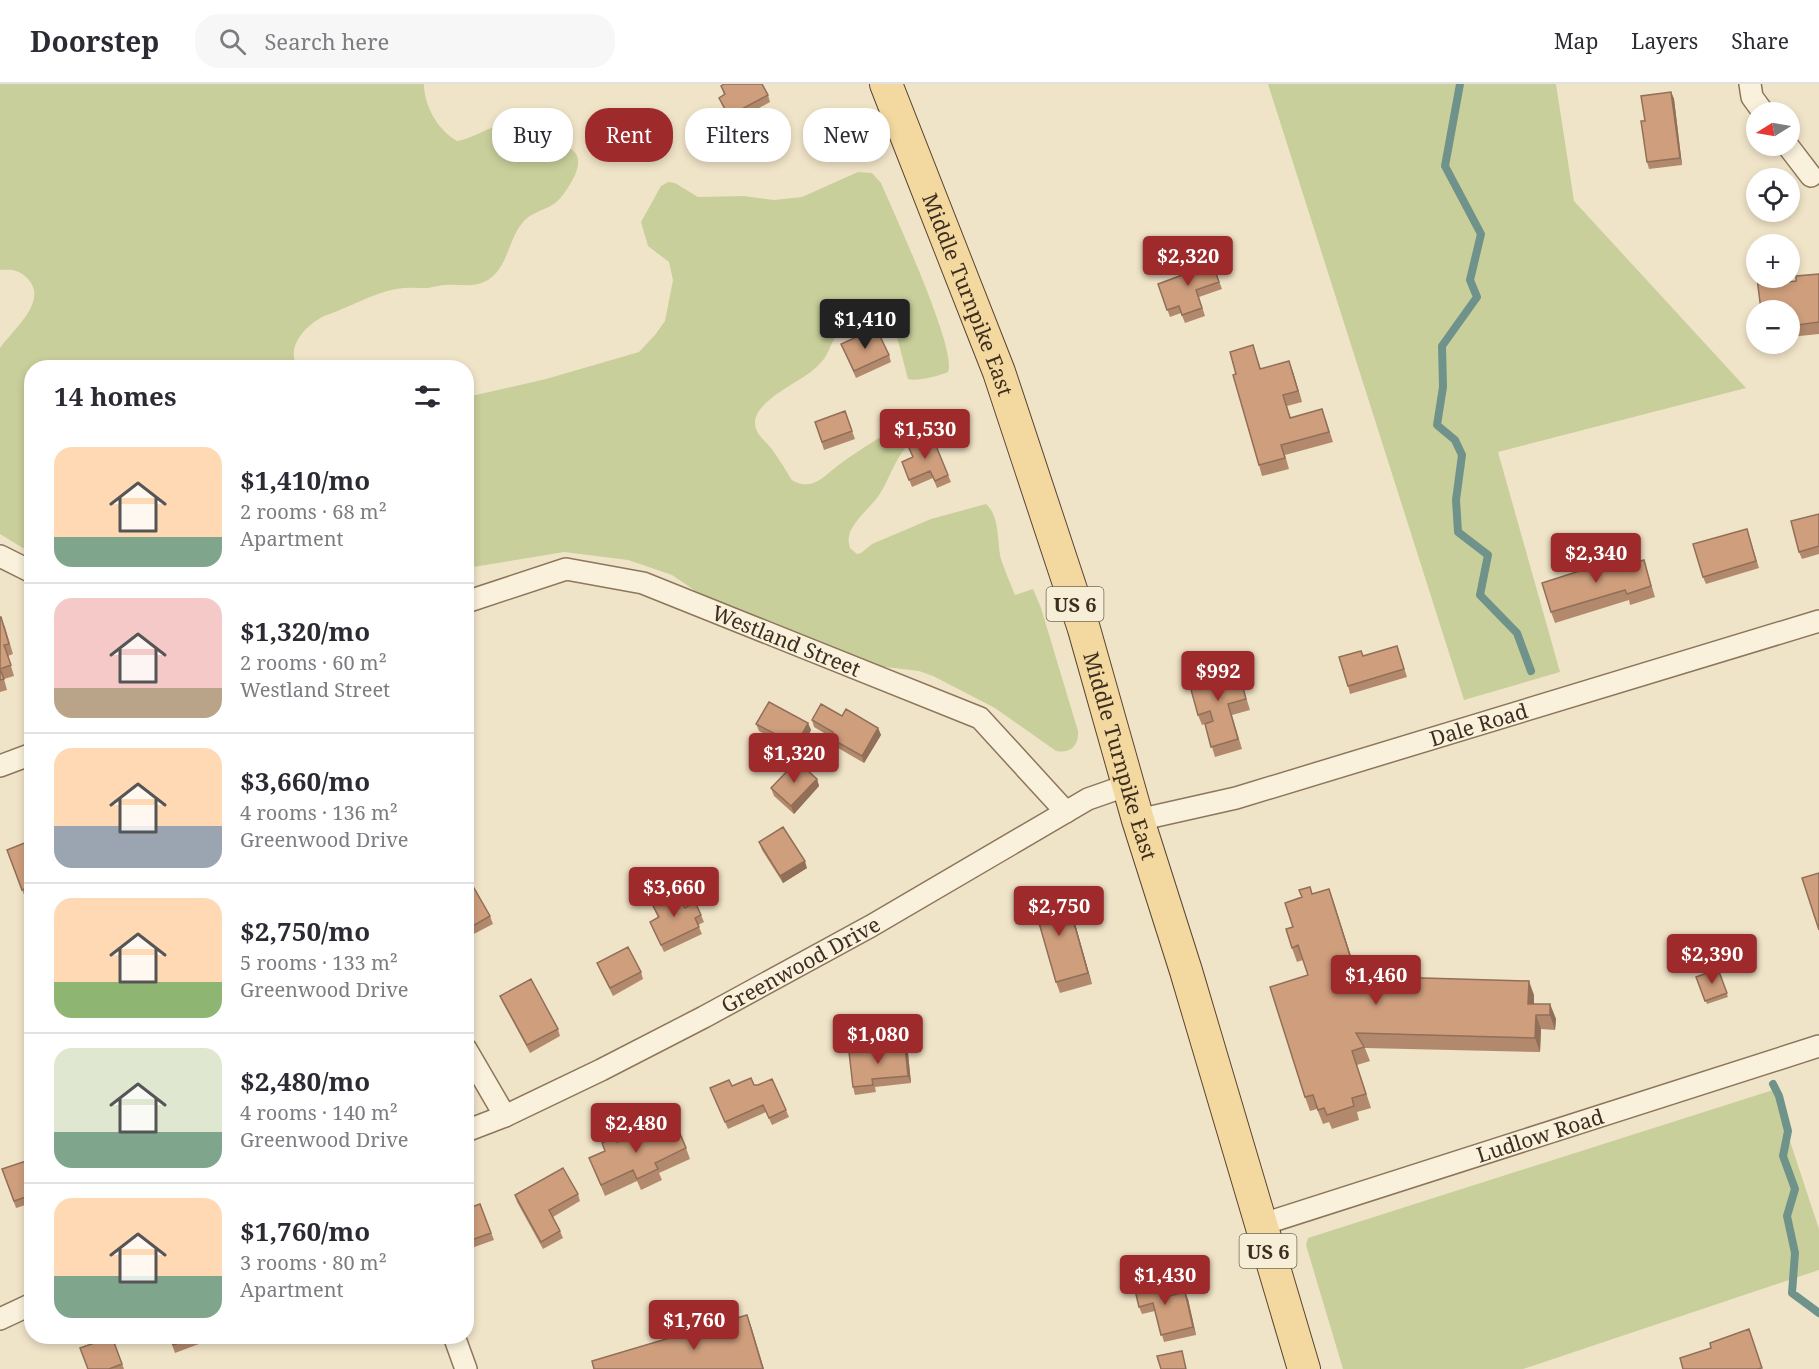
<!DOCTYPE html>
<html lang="en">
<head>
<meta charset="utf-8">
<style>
	:root { --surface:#fff; --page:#f7f7f7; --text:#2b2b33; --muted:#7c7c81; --line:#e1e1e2; --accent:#9e2a2b }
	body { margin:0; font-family:"Noto Serif",serif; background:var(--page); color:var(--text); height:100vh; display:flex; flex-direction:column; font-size:22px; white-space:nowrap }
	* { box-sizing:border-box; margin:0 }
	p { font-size:20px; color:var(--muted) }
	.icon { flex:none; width:33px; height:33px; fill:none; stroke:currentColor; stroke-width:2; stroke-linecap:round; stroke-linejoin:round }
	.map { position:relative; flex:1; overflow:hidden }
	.details { position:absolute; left:24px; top:276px; width:450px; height:984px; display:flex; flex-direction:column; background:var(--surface); border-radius:24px; box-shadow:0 3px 9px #0003 }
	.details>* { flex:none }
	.hud { position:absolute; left:492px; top:24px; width:570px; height:54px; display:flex; gap:12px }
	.needle { width:39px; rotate:259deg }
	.controls { position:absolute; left:1746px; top:18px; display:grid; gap:12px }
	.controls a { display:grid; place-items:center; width:54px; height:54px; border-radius:50%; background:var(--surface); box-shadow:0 3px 9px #0003; font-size:30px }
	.price { position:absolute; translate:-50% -51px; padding:0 14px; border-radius:6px; background:var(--accent); color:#fff; font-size:20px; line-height:39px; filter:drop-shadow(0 2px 3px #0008) }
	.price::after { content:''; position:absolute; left:50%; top:36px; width:18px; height:14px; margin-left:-9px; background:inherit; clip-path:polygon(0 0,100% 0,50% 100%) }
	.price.current { background:#222; color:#fff }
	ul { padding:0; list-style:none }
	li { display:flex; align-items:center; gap:18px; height:150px; padding:0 30px }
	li+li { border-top:2px solid var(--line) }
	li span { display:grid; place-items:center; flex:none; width:168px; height:120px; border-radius:18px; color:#555 }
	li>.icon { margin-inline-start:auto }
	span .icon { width:72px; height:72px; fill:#fffc; stroke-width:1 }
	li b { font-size:26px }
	h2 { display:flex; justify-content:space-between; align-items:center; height:72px; padding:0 30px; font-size:26px }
	.chip { padding:0 21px; border-radius:24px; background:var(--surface); box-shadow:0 3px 9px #0003; font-size:21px; line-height:54px }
	.chip.current { background:var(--accent); color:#fff }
	header { display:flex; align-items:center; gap:36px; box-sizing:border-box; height:84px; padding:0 30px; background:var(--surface); border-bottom:2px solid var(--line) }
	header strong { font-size:28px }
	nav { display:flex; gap:33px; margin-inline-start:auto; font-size:21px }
	.search { width:420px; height:54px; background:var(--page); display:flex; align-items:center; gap:15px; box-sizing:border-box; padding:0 21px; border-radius:24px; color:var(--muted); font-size:22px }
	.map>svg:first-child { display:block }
</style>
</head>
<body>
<header>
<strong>Doorstep</strong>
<div class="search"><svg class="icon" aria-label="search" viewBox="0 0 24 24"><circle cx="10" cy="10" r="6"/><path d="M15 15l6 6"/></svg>Search here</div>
<nav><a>Map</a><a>Layers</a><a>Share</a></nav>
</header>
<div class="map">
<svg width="1819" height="1285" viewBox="0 0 1819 1285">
	<rect width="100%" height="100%" fill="#f0e4c8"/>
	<path fill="#c9cf9b" d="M 0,0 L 424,0 C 424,22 438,46 457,57 C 473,55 488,42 504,41 C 517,41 523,55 534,59 C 544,63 556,60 566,63 C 591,71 571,100 562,112 C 552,126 536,125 524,137 C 508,154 508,186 486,197 C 473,204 460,200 446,201 C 440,201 434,203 428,204 C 417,204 407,203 396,205 C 370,210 349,224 324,232 C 305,242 286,262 297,283 L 32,284 L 31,469 L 0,450 L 0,264 C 13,245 51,216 26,193 C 19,186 10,185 0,186 Z
		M 1268,0 L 1556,0 L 1574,117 L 1746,304 L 1498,368 L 1560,588 L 1464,616 Z
		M 858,88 L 872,89 L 881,99 C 893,127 958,267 948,288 C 939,292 916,298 908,295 L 897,253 L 889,236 C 872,230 857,239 842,248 C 832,254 832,261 827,270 C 824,276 817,283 812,287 C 797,299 756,317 755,338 C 755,352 767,357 774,368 C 780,377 786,386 791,395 C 795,399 803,401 809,400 C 819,399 828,389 836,383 C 856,368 917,327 939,327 L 944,334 L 943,344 C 933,351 922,348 914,355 C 894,372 891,395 877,414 C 869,424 857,434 851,446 C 848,453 848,457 850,464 L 857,470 L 861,469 L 872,460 L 931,435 L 986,420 C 1000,432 997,458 1001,475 C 1005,487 1010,499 1015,511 L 1033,505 L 1041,524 L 1078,647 C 1079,661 1071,670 1056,667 L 995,624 L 933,592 L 919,587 L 868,581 L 710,517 L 672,491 L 628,476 L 564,468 L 467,484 L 467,313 L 546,295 L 639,268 L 655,251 L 665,237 L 673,196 L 669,178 L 648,162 L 641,138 L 661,102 L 668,98 L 675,99 L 698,113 L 743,112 L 774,116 L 802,113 Z
		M 1773,1006 L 1819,1145 L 1819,1186 L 1523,1285 L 1343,1285 L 1306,1161 L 1308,1154 Z"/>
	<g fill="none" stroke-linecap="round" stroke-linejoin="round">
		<path stroke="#6f938a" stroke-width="8" d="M 1460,0 L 1445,82 L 1481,150 L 1470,196 L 1477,213 L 1442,262 L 1443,303 L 1437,341 L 1455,356 L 1462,371 L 1456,416 L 1458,448 L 1488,471 L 1480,511 L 1517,549 L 1531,587
			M 1773,1000 L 1779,1012 L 1788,1047 L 1783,1072 L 1795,1105 L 1787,1132 L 1795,1169 L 1792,1209 L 1819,1229"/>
		<g stroke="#8d765c" stroke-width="24">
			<g id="minor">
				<path d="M 1750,0 L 1752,13 L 1763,28"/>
				<path d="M 1788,62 L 1811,92"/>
				<path d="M 0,472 L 32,488"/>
				<path id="s1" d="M 466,518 L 566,485 L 643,499 L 980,634 L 1066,728"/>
				<path d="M 0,682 L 32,670"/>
				<path id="s2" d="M 1138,736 L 1236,714 L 1819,537"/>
				<path d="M 466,965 L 505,1032"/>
				<path id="s3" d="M 466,1047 L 505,1032 L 601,986 L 704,933 L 871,842 L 1088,715 L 1128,701"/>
				<path id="s4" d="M 1260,1141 L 1819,962"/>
				<path d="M 0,1235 L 32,1220"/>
				<path d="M 454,1252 L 466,1285"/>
			</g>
		</g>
		<g stroke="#5b4430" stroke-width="34">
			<g id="primary">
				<path id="s5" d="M 886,0 L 999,288 L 1084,545 L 1138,736 L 1186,887 L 1304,1285"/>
			</g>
		</g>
		<use href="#minor" stroke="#faf1dc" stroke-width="21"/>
		<use href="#primary" stroke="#f3d9a0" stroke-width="32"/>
	</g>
	<path fill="#b2896c" d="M 721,2 L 768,11 L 770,18 L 732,39 L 722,21 L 719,14 L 724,11 Z
		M 1671,8 L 1674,15 L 1682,81 L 1649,85 L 1647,78 Z
		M 1212,178 L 1222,205 L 1199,213 L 1205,232 L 1185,239 L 1181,229 L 1170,233 L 1158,200 L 1185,190 L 1196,184 Z
		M 1819,190 L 1819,250 L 1790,253 L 1789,198 L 1796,197 Z
		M 841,260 L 889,271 L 891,278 L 856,294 Z
		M 1253,261 L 1261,285 L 1293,288 L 1302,318 L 1287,322 L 1291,334 L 1326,336 L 1333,358 L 1285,371 L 1289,385 L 1262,392 L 1259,381 L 1236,290 Z
		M 845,327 L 855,355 L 824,366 L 815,338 Z
		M 908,362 L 948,391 L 951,398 L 937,404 L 933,394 L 912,403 L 902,378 L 913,373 Z
		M 1819,430 L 1819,470 L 1802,475 L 1799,468 Z
		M 1747,445 L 1759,484 L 1706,500 L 1703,493 Z
		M 1617,475 L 1620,483 L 1644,476 L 1655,513 L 1630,521 L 1629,516 L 1555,539 L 1551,528 Z
		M 0,533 L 5,543 L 13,570 L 8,572 L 14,592 L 4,595 L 7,606 L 0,608 Z
		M 1397,562 L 1407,593 L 1350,610 L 1348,602 L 1363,572 Z
		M 1226,581 L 1230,592 L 1242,600 L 1250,626 L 1232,631 L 1242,665 L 1215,673 L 1205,640 L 1202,641 L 1198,631 Z
		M 842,632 L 878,644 L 881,651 L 864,679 L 833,661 L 831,653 L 814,643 L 812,636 Z
		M 808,639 L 811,646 L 799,669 L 759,647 L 756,640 Z
		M 817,695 L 819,702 L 794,730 L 774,712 L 771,704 Z
		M 32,756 L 32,814 L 26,816 L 7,766 Z
		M 759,758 L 807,784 L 783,799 L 762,766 Z
		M 466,790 L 490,832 L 493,840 L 466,854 Z
		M 1329,805 L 1352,875 L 1361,872 L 1368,892 L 1534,911 L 1534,920 L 1550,920 L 1556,935 L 1555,946 L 1541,945 L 1540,968 L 1365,964 L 1370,977 L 1357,981 L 1371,1024 L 1357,1028 L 1359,1036 L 1332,1045 L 1329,1038 L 1323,1040 L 1317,1025 L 1310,1027 L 1305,1013 L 1308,891 L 1303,876 L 1297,878 L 1292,864 L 1293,843 L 1302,813 Z
		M 1060,814 L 1066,834 L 1076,843 L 1092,900 L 1060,909 L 1056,898 Z
		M 651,818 L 685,824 L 701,831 L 704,838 L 698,841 L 702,850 L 664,868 L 650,838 L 658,834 Z
		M 597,879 L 641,888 L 643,895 L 613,912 L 600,886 Z
		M 1718,885 L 1728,913 L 1707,920 L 1696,893 Z
		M 500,912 L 558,945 L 560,952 L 530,969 L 503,919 Z
		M 905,962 L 908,969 L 911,999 L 875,1003 L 876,1008 L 855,1011 L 853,1003 Z
		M 754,1001 L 786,1026 L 789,1033 L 772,1041 L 766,1028 L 728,1045 L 710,1004 Z
		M 645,1054 L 686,1064 L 690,1075 L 659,1089 L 662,1096 L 641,1106 L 637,1097 L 605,1112 L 589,1074 L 605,1067 L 602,1059 L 617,1058 Z
		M 32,1075 L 32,1119 L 16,1124 L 2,1085 Z
		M 578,1110 L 580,1117 L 553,1133 L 560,1147 L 563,1154 L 543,1165 L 517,1118 L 515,1111 Z
		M 480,1120 L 494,1156 L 466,1166 L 466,1125 Z
		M 1158,1200 L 1162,1214 L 1188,1215 L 1196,1251 L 1164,1258 L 1155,1227 L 1142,1230 L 1139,1223 Z
		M 169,1252 L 205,1252 L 207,1257 L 175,1269 Z
		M 112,1253 L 124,1285 L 88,1285 Z"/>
	<path fill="#916f58" d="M 1671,8 L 1674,15 L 1682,81 L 1680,74 Z
		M 1289,277 L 1293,288 L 1302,318 L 1298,307 Z
		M 808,639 L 811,646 L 799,669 L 796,661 Z
		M 878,644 L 881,651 L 864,679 L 862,672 Z
		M 817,695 L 819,702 L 794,730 L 791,722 Z
		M 805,777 L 807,784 L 783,799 L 780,792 Z
		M 1329,805 L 1334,819 L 1354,882 L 1353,882 Z
		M 1072,832 L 1076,843 L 1092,900 L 1088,889 Z
		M 1529,897 L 1534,911 L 1534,934 L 1528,920 Z
		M 1550,920 L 1556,935 L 1555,946 L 1550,931 Z
		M 1536,931 L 1541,945 L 1540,968 L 1535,954 Z
		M 905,962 L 908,969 L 911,999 L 908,992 Z
		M 1185,1208 L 1188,1215 L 1196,1251 L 1193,1243 Z
		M 747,1231 L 752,1245 L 764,1285 L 763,1285 Z"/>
	<path fill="#cf9f7d" stroke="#916f58" stroke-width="1.5" d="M 724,0 L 762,0 L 768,11 L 729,32 L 719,14 L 725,10 L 721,2 Z
		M 1671,8 L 1680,74 L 1647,78 L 1641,37 L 1645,37 L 1641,12 Z
		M 1194,177 L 1196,184 L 1212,178 L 1219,198 L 1196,206 L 1202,224 L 1182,231 L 1179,222 L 1167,226 L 1158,200 L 1185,190 L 1182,181 Z
		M 1819,190 L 1819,238 L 1790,242 L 1790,226 L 1761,226 L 1757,194 L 1786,194 L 1787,198 L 1796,197 L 1796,192 Z
		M 876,244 L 889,271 L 854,287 L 841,260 Z
		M 1253,261 L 1260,285 L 1289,277 L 1298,307 L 1283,311 L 1290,334 L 1322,325 L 1329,348 L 1281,361 L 1285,374 L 1259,381 L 1233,291 L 1236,290 L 1230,268 Z
		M 845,327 L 852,347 L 822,358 L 815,338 Z
		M 932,352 L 948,391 L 935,397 L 930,387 L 909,396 L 902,378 L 913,373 L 908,362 Z
		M 1819,430 L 1819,462 L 1799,468 L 1791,437 Z
		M 1747,445 L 1756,477 L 1703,493 L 1693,460 Z
		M 1617,475 L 1620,483 L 1644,476 L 1651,502 L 1627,510 L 1625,506 L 1551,528 L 1542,499 Z
		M 0,533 L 1,533 L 9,560 L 4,561 L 11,581 L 0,585 Z
		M 1397,562 L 1404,585 L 1348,602 L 1339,573 L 1361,567 L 1363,572 Z
		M 1226,581 L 1229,592 L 1239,589 L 1246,615 L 1228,620 L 1238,655 L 1211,663 L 1205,640 L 1213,637 L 1210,627 L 1198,631 L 1190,602 L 1196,600 L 1193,590 Z
		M 0,585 L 4,595 L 0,596 Z
		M 769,618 L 808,639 L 796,661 L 756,640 Z
		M 821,620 L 842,632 L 846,625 L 878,644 L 862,672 L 830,654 L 833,648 L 812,636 Z
		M 797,677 L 817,695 L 791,722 L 771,704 Z
		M 783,743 L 805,777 L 780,792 L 759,758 Z
		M 32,756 L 32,802 L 22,806 L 7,766 Z
		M 1819,789 L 1819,846 L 1802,794 Z
		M 466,790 L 490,832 L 466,846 Z
		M 1310,803 L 1312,810 L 1329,805 L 1351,875 L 1361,872 L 1363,879 L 1353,882 L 1356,892 L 1529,897 L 1528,920 L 1550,920 L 1550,931 L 1536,931 L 1535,954 L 1356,949 L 1364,963 L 1352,967 L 1366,1010 L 1352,1014 L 1354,1022 L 1327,1031 L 1324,1024 L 1318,1026 L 1313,1011 L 1305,1013 L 1270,903 L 1308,891 L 1298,861 L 1292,864 L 1286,845 L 1293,843 L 1285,819 L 1302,813 L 1299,806 Z
		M 1056,804 L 1065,834 L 1072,832 L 1088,889 L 1056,898 L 1031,811 Z
		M 676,806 L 685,824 L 695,818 L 701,831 L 695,834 L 699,843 L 661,861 L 650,838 L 659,833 L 651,818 Z
		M 628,863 L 641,888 L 610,904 L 597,879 Z
		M 1718,885 L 1727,909 L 1705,917 L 1696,893 Z
		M 531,895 L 558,945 L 527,961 L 500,912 Z
		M 905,962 L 908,992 L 872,995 L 873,1001 L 853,1003 L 849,968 Z
		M 751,994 L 754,1001 L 758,1001 L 772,995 L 786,1026 L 769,1034 L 763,1021 L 725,1038 L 710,1004 L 729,996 L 732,1002 Z
		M 676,1040 L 686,1064 L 655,1079 L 658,1085 L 637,1095 L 633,1086 L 601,1101 L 589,1074 L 605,1067 L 602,1059 L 615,1053 L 617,1058 L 642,1047 L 645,1054 Z
		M 32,1075 L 32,1111 L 14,1117 L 2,1085 Z
		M 563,1084 L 578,1110 L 549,1126 L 560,1147 L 541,1158 L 515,1111 Z
		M 480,1120 L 491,1149 L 466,1158 L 466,1125 Z
		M 1155,1193 L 1161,1214 L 1185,1208 L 1193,1243 L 1161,1251 L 1153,1219 L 1139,1223 L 1133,1198 Z
		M 747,1231 L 763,1285 L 594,1285 L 592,1277 Z
		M 1749,1245 L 1762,1284 L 1757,1285 L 1683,1285 L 1680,1274 L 1711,1264 L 1710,1259 Z
		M 169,1252 L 196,1252 L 173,1261 Z
		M 112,1253 L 122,1280 L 109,1285 L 88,1285 L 80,1264 Z
		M 1182,1267 L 1186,1285 L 1161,1285 L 1157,1272 Z"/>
	<g text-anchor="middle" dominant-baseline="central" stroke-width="6" stroke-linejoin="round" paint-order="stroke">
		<g fill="#f7eed8" stroke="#756857" stroke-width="1.5">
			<rect x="1046.5" y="503" width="57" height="34" rx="4.5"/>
			<rect x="1239.5" y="1150" width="57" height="34" rx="4.5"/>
		</g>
		<g font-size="20" font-weight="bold" fill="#3d2e20">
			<text x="1075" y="520">US 6</text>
			<text x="1268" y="1167">US 6</text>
		</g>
		<g font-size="21" fill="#3d2e20" stroke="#f7eed8">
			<text stroke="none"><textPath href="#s5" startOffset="226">Middle Turnpike East</textPath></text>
			<text stroke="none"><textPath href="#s1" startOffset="338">Westland Street</textPath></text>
			<text stroke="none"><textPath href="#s2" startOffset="354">Dale Road</textPath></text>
			<text stroke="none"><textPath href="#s5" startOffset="712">Middle Turnpike East</textPath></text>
			<text stroke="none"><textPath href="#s3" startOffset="374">Greenwood Drive</textPath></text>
			<text stroke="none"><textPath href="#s4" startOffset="294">Ludlow Road</textPath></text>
		</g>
	</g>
</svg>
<div class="controls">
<a><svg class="needle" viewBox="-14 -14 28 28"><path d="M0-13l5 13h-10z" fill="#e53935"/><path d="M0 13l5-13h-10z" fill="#7c7c81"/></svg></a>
<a><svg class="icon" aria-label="locate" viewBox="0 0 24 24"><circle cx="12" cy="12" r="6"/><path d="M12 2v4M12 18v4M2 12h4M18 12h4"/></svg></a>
<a>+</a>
<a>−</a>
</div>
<b class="price" style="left:1188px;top:203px">$2,320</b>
<b class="price current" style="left:865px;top:266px">$1,410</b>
<b class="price" style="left:925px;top:376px">$1,530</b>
<b class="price" style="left:1596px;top:500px">$2,340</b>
<b class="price" style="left:1218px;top:618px">$992</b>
<b class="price" style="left:794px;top:700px">$1,320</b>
<b class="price" style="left:674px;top:834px">$3,660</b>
<b class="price" style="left:1059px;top:853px">$2,750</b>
<b class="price" style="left:1712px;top:901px">$2,390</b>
<b class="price" style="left:1376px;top:922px">$1,460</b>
<b class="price" style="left:878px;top:981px">$1,080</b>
<b class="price" style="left:636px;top:1070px">$2,480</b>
<b class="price" style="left:1165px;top:1222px">$1,430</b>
<b class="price" style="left:694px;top:1267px">$1,760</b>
<div class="hud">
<a class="chip">Buy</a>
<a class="chip current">Rent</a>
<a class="chip">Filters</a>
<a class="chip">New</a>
</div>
<section class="details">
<h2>14 homes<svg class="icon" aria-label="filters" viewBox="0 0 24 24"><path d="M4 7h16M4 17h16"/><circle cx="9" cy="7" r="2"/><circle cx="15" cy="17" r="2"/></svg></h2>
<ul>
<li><span style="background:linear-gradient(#ffd9b3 75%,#7fa58c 0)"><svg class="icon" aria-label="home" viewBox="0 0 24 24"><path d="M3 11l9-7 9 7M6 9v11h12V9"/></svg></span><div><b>$1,410/mo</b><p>2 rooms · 68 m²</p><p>Apartment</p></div></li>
<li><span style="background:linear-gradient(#f6c9c9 75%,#b9a48a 0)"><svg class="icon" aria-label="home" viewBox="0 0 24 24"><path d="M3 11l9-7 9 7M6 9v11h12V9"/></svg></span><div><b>$1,320/mo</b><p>2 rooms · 60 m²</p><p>Westland Street</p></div></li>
<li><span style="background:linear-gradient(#ffd9b3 65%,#9aa5b1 0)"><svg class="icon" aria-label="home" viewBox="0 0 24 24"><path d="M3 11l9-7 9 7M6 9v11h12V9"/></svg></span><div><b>$3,660/mo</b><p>4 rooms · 136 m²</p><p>Greenwood Drive</p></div></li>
<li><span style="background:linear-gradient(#ffd9b3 70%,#8fb573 0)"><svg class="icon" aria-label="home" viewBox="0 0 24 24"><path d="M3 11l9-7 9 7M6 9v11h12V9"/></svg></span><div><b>$2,750/mo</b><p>5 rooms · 133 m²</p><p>Greenwood Drive</p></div></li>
<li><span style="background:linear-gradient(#dfe7d0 70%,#7fa58c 0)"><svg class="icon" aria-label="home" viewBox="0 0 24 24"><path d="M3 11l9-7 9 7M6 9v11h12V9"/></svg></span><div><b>$2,480/mo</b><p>4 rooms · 140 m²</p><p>Greenwood Drive</p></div></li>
<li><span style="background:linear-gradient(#ffd9b3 65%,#7fa58c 0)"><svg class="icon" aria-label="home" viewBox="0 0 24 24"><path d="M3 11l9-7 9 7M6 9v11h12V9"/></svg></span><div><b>$1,760/mo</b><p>3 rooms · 80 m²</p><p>Apartment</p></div></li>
</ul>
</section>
</div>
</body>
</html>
